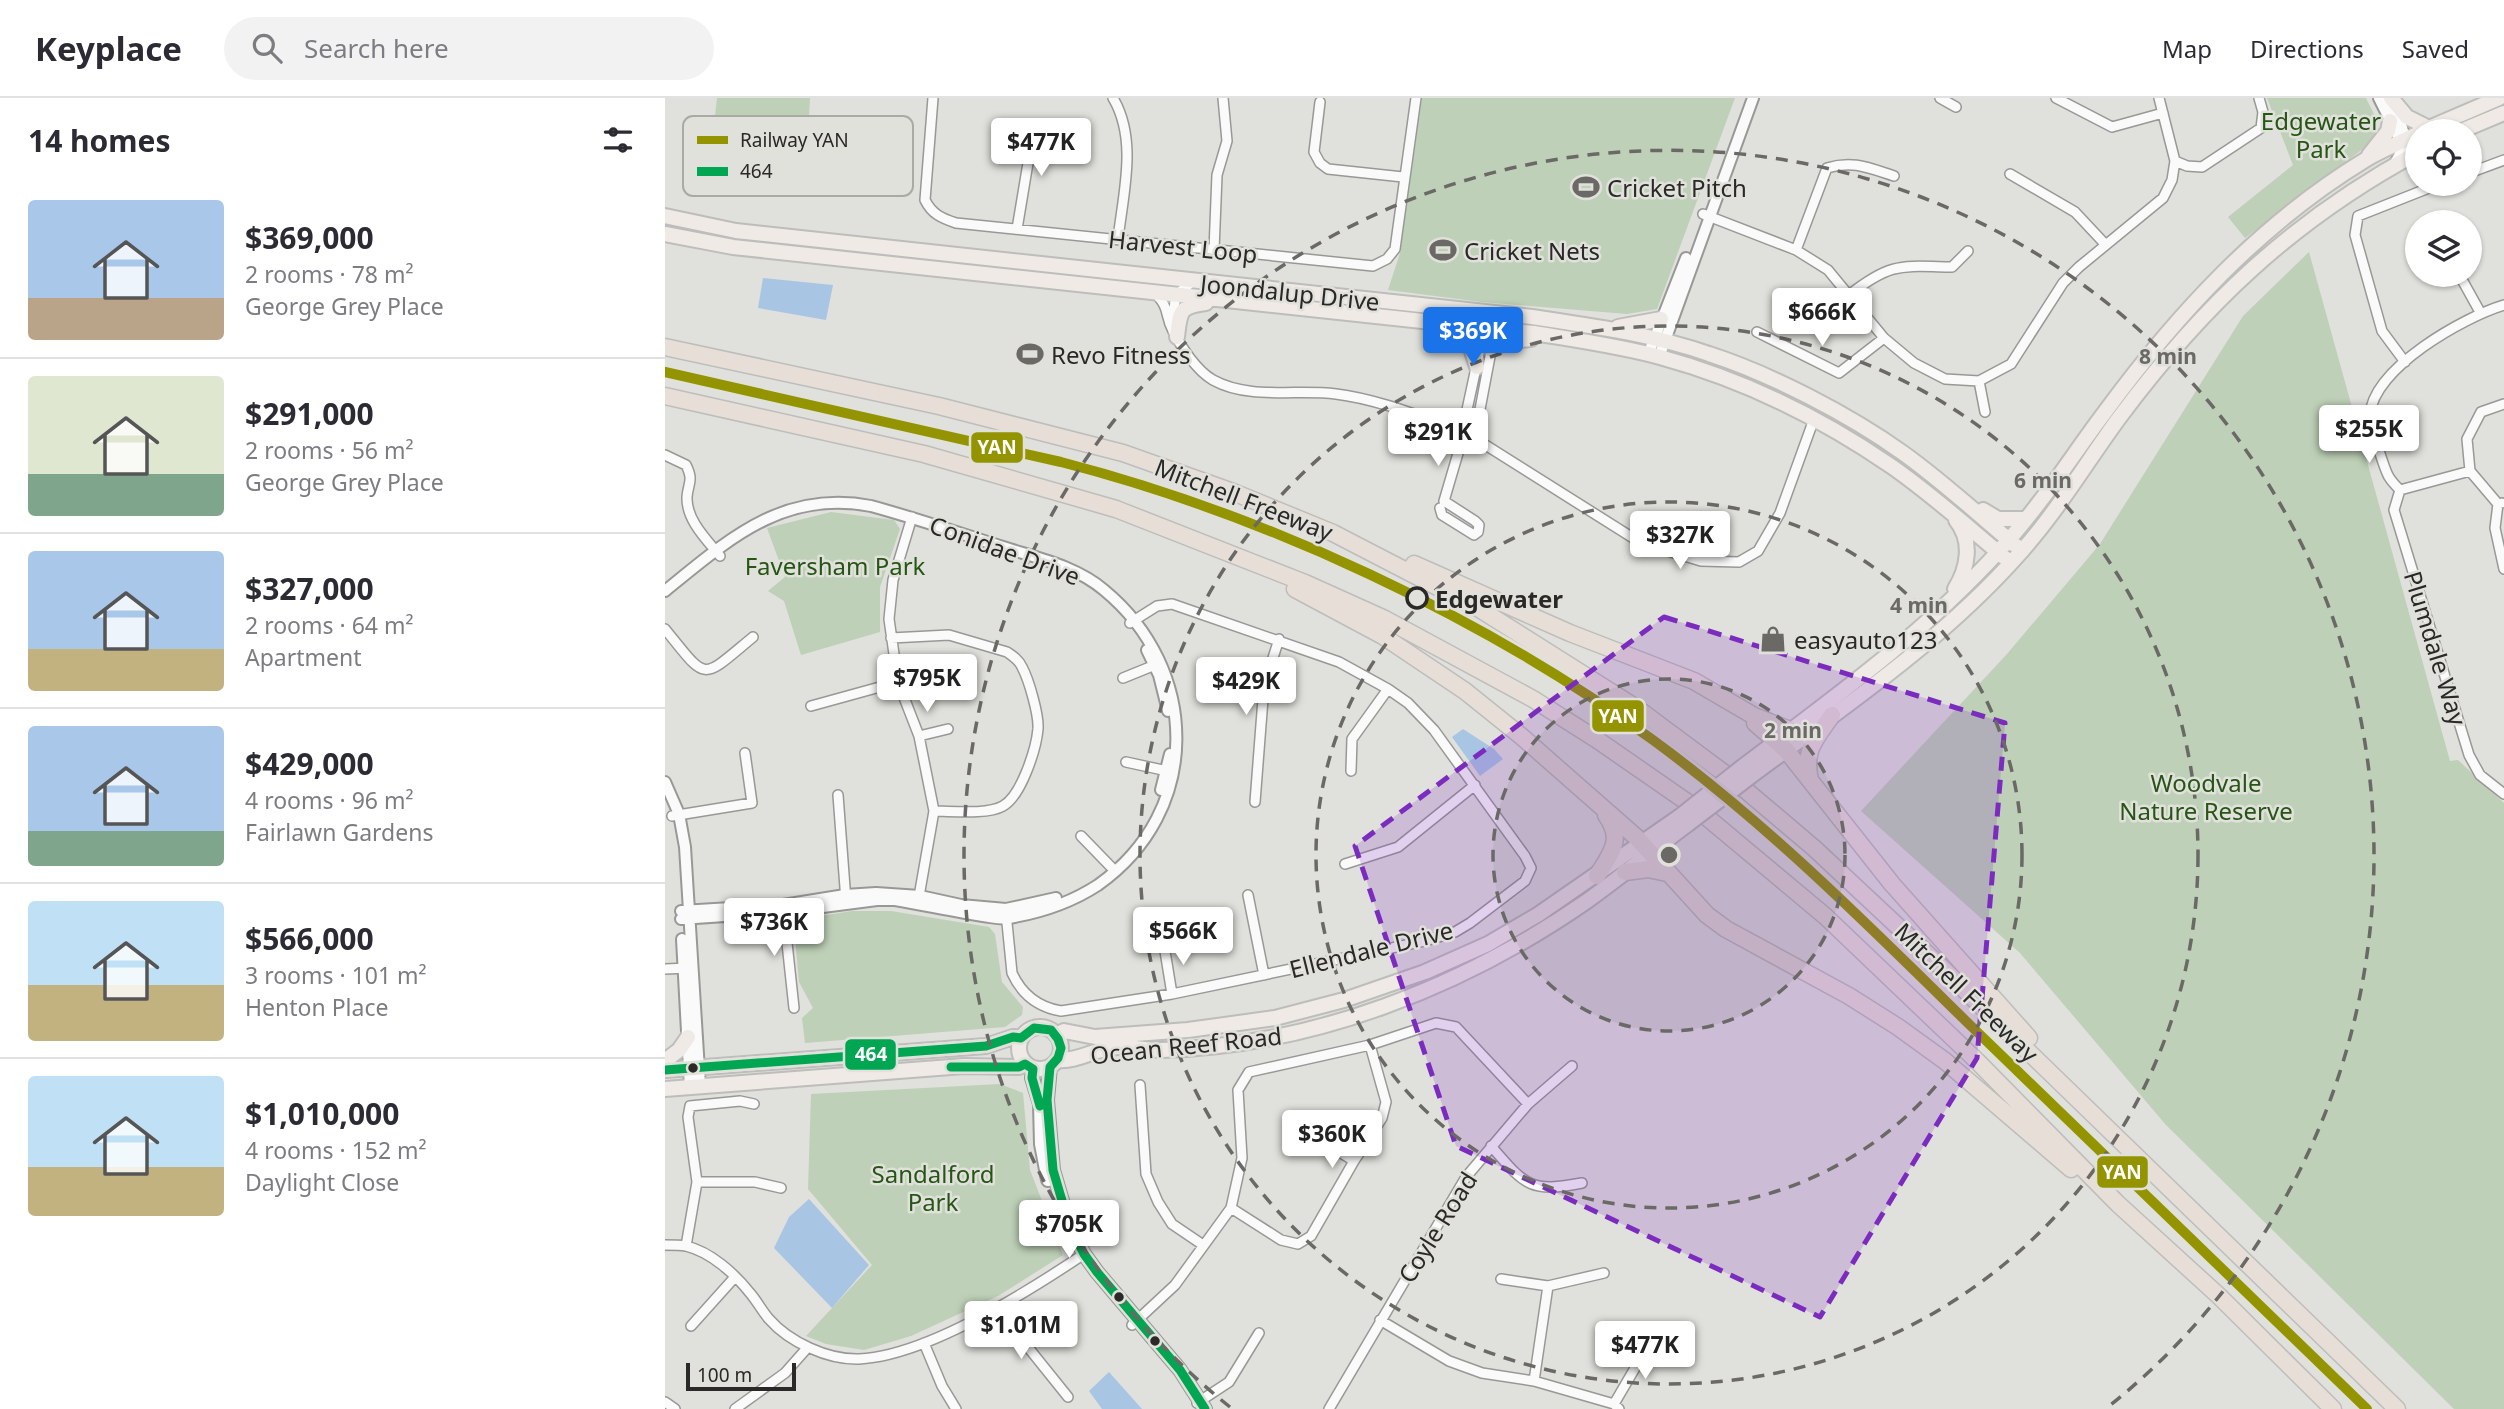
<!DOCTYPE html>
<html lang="en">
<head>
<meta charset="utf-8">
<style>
	:root { --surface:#fff; --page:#f2f2f3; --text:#2b2b33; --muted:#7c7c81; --line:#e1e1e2; --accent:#1a73e8 }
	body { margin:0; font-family:"Noto Sans",sans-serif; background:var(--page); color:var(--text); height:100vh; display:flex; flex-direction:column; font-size:26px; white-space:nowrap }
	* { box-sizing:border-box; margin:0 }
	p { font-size:23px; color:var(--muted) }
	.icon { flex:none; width:38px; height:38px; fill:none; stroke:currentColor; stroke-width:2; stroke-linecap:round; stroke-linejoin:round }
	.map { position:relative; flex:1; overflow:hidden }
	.panel { display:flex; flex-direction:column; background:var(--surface); width:665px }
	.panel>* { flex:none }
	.fabs { position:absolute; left:1740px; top:21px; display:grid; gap:14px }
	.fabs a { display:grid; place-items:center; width:77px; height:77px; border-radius:50%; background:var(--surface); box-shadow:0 2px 5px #0004; font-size:35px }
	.scale { position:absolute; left:21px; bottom:18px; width:110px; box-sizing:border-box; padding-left:7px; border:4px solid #2a2927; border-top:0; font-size:19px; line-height:24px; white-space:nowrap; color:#2a2927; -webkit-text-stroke:5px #e1e1db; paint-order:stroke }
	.price { position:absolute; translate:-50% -60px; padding:0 16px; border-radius:7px; background:#fff; color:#222; font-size:23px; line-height:46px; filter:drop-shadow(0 2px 4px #0008) }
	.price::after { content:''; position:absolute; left:50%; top:42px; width:21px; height:16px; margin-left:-10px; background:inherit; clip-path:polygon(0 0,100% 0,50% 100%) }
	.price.selected { background:var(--accent); color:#fff }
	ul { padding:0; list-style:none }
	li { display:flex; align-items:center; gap:21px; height:175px; padding:0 28px }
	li+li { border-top:2px solid var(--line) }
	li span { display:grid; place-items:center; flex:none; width:196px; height:140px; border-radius:7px; color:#555 }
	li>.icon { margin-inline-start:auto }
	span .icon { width:84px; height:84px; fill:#fffc; stroke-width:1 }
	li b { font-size:30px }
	h2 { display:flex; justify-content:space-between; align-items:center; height:84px; padding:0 28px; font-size:30px }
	header { display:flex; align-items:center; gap:42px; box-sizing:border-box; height:98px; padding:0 35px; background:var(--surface); border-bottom:2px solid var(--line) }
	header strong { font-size:33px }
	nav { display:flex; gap:38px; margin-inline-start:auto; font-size:24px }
	.search { width:490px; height:63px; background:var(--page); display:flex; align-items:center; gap:18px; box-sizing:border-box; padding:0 24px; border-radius:38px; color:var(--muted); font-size:26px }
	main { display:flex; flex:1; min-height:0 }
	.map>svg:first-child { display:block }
</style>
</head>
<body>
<header>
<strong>Keyplace</strong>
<div class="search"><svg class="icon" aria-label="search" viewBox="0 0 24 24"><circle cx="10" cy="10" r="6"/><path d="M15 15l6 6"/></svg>Search here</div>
<nav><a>Map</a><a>Directions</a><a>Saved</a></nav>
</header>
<main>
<section class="panel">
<h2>14 homes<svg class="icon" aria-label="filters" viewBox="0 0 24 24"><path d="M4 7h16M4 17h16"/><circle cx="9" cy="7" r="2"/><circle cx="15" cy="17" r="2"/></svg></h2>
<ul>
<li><span style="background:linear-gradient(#a9c7e8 70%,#b9a48a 0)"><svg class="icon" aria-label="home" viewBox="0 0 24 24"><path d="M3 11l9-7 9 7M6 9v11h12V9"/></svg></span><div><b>$369,000</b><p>2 rooms · 78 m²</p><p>George Grey Place</p></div></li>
<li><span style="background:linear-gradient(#dfe7d0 70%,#7fa58c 0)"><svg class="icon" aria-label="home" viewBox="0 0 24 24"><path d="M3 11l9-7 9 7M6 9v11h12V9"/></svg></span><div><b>$291,000</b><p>2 rooms · 56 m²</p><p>George Grey Place</p></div></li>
<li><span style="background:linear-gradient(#a9c7e8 70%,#c2b280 0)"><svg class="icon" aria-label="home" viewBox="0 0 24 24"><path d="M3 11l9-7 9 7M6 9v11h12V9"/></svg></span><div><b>$327,000</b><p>2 rooms · 64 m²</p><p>Apartment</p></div></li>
<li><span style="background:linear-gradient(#a9c7e8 75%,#7fa58c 0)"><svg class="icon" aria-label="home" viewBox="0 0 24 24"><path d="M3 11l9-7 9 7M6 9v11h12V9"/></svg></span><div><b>$429,000</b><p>4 rooms · 96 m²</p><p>Fairlawn Gardens</p></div></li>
<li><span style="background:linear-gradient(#bfe0f5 60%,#c2b280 0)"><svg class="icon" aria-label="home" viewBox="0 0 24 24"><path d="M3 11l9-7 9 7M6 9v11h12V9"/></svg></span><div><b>$566,000</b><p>3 rooms · 101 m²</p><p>Henton Place</p></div></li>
<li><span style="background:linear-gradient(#bfe0f5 65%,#c2b280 0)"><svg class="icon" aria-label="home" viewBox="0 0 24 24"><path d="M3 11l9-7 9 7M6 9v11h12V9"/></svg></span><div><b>$1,010,000</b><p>4 rooms · 152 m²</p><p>Daylight Close</p></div></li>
</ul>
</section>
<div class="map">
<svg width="1839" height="1311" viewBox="0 0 1839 1311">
	<rect width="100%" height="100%" fill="#e0e0dc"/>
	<path fill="#bed0b7" d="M 52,0 L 145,0 L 143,34 L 117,32 L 116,37 L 141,40 L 138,85 L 111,83 L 110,89 L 56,84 L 56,79 L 45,78 L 48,33 L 61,34 L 62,29 L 49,27 Z
		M 757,0 L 1070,0 L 992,211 L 962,216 L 817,204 L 723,192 L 735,155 Z
		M 1602,0 L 1701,0 C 1709,18 1719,26 1707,44 L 1580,140 L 1563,119 L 1628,67 Z
		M 1644,154 L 1785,663 L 1793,662 L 1839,705 L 1839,1311 L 1789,1311 L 1501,1027 L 1355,855 L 1196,713 L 1342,556 L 1435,446 L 1578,218 Z
		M 166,414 L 229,422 L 235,431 L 215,489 L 215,534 L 136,557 L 119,503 L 103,493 L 120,479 L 102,430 Z
		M 187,813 L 226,813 L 324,829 L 330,836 L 337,884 L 358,909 L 357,917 L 340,929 L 140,945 L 137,920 L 148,910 L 134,884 L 129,828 L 136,821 Z
		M 335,986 L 358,995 L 365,1072 L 398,1157 L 333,1198 L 246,1238 L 199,1252 L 161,1246 L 141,1238 L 207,1167 L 143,1091 L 146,996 Z"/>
	<path fill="#a9c5e4" d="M 98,180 L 168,187 L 161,222 L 93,210 Z
		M 798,631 L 829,651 L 838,661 L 815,678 L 787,639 Z
		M 144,1101 L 204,1167 L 167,1210 L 109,1150 L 124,1119 Z
		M 444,1274 L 477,1311 L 437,1311 L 424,1293 Z"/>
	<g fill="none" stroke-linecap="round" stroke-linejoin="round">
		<g stroke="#989896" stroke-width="12">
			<path id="minor" d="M 268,0 L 260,102 C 267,116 276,120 291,125 L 708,168 L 722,161 L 730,151 L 751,0
				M 448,0 C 473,42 458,96 453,141
				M 1275,0 L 1291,9
				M 1391,0 L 1447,29 L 1498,15
				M 655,4 L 649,54 L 655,65 L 663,71 L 738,79
				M 1510,63 L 1522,68 L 1537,69 L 1596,30 L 1598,14 L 1594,0
				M 1804,75 L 1839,62
				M 1345,76 L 1410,114 L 1440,146
				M 1038,116 L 1131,152 L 1163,172 L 1219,240 L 1249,265 L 1280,281 L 1314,283 L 1346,266 L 1398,185 L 1414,169 L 1498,100 L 1507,82 L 1510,63 L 1494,0
				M 352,131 L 364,59 L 359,29
				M 549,152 L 552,77 L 562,43 L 558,0
				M 1131,152 L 1162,70 C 1188,62 1204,70 1229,78
				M 1795,178 L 1815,214
				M 490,195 C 506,212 499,216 508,233 C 516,249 532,273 548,282 C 584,302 632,291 671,296 C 711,301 751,317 789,330
				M 1184,197 C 1226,164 1236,168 1287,169 L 1303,153
				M 507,223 L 511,197 L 527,184
				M 1092,234 L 1174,275 L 1219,240
				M 1740,264 L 1717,233 L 1690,137 L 1693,118 L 1774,86
				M 1314,283 L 1320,314
				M 800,321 L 823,214
				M789 334a12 12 0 1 1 24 0a12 12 0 1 1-24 0Z
				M 812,327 L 831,227
				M 811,341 L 976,445 L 1036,463 L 1074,464 L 1093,453 L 1115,415 L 1149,321
				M 0,357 L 21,367 C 29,383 23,385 22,399 C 21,422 42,442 55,458
				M 1805,373 L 1735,392 C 1731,388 1727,384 1724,379 C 1720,373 1704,323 1705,317 C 1708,270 1799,219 1839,207
				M 1805,373 L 1802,341 L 1816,314 L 1839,306
				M 1805,373 L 1833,406 L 1837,405
				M 1735,392 L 1729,412 L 1804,657 L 1815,677 L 1839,696
				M 1833,406 L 1830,430 L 1839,471
				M 775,410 L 777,417 L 809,437 L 813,434 L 814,427 L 810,423 L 779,403 L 796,345
				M 247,419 L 228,482 L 224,521 L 233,584 L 254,638 L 269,713 L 253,804
				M 0,531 C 43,584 35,583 88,539
				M 226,540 L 284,537 L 342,554 C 348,558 354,562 357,569 C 364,582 374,617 373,631 C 371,652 356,698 338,708 C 322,717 287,713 269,713
				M 458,580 L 495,565
				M 146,608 L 233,584
				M 254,638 L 283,631
				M 461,664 L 507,674
				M 686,673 L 687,641 L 723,591
				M 173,697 L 181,803
				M 590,704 L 599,588 L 614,541
				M 7,718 L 87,705 L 80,655
				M 416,738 L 450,773
				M 680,766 L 733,749 L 810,687
				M 583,797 L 599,877
				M 118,808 L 129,910
				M 341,815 L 347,875 C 357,897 373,909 396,913 L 507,896 L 760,843 L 790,834 L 805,825 L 860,783 L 866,770 L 860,758 L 769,632 L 743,605 L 723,591 L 674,564 L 507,506 L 492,508 L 465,525
				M 499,847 L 507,896
				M 0,871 L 24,870
				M 475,987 L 481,1076 L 493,1104 L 507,1126 L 538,1147
				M 826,1048 C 860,1087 864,1095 917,1085
				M 668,1050 L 689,1063
				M 32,1084 L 90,1084 L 116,1090
				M 566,1110 L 616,1142 L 633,1146 L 646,1138 L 689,1063 L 717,1020 L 721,1004 L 705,947
				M 0,1147 C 7,1147 15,1147 21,1148 C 46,1154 70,1176 85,1195 C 92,1203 97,1213 104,1221 C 124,1244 163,1262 194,1261 C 261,1258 364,1193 419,1156
				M 21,1148 L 32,1084 L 23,1019 L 25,1008 L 75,1003 L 89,1006
				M 836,1181 L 883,1188 L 939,1175
				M 338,1207 L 362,1248 L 403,1299
				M 715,1222 L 784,1263 L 817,1275 L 869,1283 L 949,1306 L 954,1311
				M 467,1227 L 510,1187 L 566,1110 L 577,1060 L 573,992 L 584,974 L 705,947 L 771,925 L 791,929 L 863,1006
				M 26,1228 L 70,1179
				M 259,1245 L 277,1288 L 291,1311
				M 869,1283 L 883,1188
				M 0,1304 L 10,1311
				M 532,1305 L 564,1284 L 594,1235
				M 949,1306 L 970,1270 L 964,1254
				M 70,1311 L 120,1275 L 143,1249
				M 664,1311 L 801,1079 L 863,1006 L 907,968"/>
		</g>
		<g stroke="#989896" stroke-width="14">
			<path id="tertiary" d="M 1714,0 L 1733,38 L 1752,45
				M 1726,6 C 1739,33 1746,39 1729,67
				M 983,257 L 1021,160
				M 994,259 L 1088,0
				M 0,493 C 63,442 118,391 206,408 C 250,420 294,435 338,449 C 372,460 411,468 439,492 C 535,571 538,713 433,787 C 407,804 374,815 344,820 C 336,822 327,819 318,818 C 288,813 259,807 230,802 L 212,802 L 119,814 L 16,821
				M 482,552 L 494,577 L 503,613
				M 0,684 L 14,716 L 20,749 L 35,988
				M 496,692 L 505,656
				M 16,813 L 118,807 L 180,797 L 211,795 L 255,798 L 296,807 L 341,811 L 391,800
				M 17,841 L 25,989"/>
		</g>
		<g stroke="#989896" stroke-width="16">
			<path id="secondary" d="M 385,969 L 382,1002 L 388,1072 L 403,1123 L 419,1156 L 432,1174 L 515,1272 L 540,1311
				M 368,971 L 367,980 L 375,1006 L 376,1046 L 383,1082"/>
		</g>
		<g stroke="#bdbdbb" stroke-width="18">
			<path id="primary" d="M 1726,0 L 1742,19 L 1764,30
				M 1757,33 L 1834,0
				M 1796,33 L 1839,15
				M 1704,57 L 1723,33 L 1725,23
				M 0,118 L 71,133 L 867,219 C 926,228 987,236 1044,256 C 1106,276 1185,317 1238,355 C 1280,385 1317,420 1357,453
				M 0,136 L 68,149 L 869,235 C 911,242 954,248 995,259 C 1076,281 1156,320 1226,368 C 1268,397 1306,432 1346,465
				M 799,228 L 812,269
				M 953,229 L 996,221
				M 512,239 C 515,214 514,208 541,205
				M 826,251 L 843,243 L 866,241
				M 1318,412 L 1333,421 L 1361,421
				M 1290,491 C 1303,470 1308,443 1291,422
				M 1076,670 C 1171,598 1270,528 1348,437 C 1382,398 1409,355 1440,314 C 1512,216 1595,126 1700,62 C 1716,52 1735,45 1752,36
				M 1086,678 C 1179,609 1277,543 1354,456 C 1392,414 1421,365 1454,320 C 1538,207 1628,122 1752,55
				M354 950a21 21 0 1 1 42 0a21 21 0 1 1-42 0Z
				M 391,937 L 399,933 L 430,939 L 523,932 L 610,920 L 679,902 L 760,874 L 823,846 L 874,816 L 1014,719
				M 393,962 C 413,964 433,949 454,949 C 468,949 482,952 497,952 C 648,948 798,889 922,803 C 956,779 989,751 1023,726
				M 0,963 L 14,952 L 23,939
				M 0,972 L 321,948 L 348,939 L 356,940
				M 0,991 L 299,968 L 354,969 L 360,966"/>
		</g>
		<g stroke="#bdbdbb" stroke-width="19">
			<path id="motorway" d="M 0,249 L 274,308 L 458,355 L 568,394 L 668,435 L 813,510 L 973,611 L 1071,684 L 1149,750 L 1273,866 L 1732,1311
				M 0,298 L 259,356 L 451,411 L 640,485 L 720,521 L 868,601 L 934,643 L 1032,711 L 1160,818 L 1312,963 L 1453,1106 L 1554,1198 L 1668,1311
				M 749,466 L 905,535 L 1029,583 L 1089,618 L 1125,632
				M 630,491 L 718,538 L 800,593 L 856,638 L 971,739 L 1042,817 L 1061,831 L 1184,898 L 1233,929 L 1280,963 L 1406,1071
				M 1090,625 L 1121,652 L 1227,786 L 1364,940
				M 1145,682 C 1138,651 1151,641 1167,617
				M 960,774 L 983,771 L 1002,775
				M 932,778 C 946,755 959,742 941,717"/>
		</g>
		<use href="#minor" stroke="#fafafa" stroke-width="9"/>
		<use href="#tertiary" stroke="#fafafa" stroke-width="10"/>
		<use href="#secondary" stroke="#fafafa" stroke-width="12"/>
		<use href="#primary" stroke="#efeae5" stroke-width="14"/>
		<use href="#motorway" stroke="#e7ded7" stroke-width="16"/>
		<g stroke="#bdbdbb" stroke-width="18" stroke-linecap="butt">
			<path id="primary-bridge" d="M 1014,719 L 1076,670
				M 1023,726 L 1086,678"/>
		</g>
		<use href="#primary-bridge" stroke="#efeae5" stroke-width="14"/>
		<g stroke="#e1e1db" stroke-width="14">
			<path id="bus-1" d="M 286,969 L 354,969 L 360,966 L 368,971 L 367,980 L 375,1008
				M 0,972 L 321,948 L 348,939 L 356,940 L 369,930 L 386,932 L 393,941 L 396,950 L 393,960 L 385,969 L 382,1002 L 388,1072 L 403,1123 L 419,1156 L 432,1174 L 515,1272 L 540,1311"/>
		</g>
		<use href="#bus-1" stroke="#00a651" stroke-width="9"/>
		<g stroke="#e1e1db" stroke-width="16">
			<path id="rail-1" d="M 0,274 L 396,364 C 601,417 817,518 988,642 C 1104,727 1204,828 1306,928 C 1438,1055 1570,1183 1702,1311"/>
		</g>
		<use href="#rail-1" stroke="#949300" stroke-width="10"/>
	</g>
	<path fill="#7b2cbf" fill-opacity="0.2" stroke="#7b2cbf" stroke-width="5" stroke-dasharray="14 9" stroke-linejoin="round" d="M 999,519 L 1340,625 L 1312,960 L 1155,1219 L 791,1048 L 690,748 Z"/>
	<circle cx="1004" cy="757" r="176" fill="#6a6966" fill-opacity=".12"/>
	<g fill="none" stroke="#6a6966" stroke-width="3.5" stroke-dasharray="12 9">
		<circle cx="1004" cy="757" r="176"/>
		<circle cx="1004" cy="757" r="353"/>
		<circle cx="1004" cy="757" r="529"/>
		<path d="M565 1309A705 705 0 1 1 1443 1309"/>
	</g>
	<defs>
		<g id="stadium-bare" transform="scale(2.1)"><path d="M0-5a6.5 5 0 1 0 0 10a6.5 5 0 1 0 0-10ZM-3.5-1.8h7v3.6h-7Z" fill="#6a6966" stroke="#e1e1db" stroke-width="2.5" paint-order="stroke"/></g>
		<g id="shop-bare" transform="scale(2.1)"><path d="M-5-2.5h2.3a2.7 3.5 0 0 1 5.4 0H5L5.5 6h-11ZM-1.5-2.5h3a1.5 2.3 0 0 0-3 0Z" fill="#6a6966" stroke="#e1e1db" stroke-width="2.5" paint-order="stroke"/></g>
	</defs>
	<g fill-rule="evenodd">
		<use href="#stadium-bare" x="921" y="89"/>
		<use href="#stadium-bare" x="778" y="152"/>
		<use href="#stadium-bare" x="365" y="256"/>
		<use href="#shop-bare" x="1108" y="541"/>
	</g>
	<circle fill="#e1e1db" stroke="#2a2927" stroke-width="3.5" cx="752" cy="500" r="10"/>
	<g fill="#2a2927" stroke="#e1e1db" stroke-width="2.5">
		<circle cx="28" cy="970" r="6"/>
		<circle cx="454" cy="1199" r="6"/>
		<circle cx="490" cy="1243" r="6"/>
	</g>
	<g text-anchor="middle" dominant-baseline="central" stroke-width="5" stroke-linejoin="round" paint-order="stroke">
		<g font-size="24" fill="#265515" stroke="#e1e1db">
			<text x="1656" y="22">Edgewater<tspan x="1656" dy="28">Park</tspan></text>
			<text x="170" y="467">Faversham Park</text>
			<text x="1541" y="684">Woodvale<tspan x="1541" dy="28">Nature Reserve</tspan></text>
			<text x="268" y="1075">Sandalford<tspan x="268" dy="28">Park</tspan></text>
		</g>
		<g font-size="24" fill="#2a2927" stroke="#e1e1db" text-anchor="start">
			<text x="942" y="89">Cricket Pitch</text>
			<text x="799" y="152">Cricket Nets</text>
			<text x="386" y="256">Revo Fitness</text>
			<text x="1129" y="541">easyauto123</text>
		</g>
		<g font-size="24" fill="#2a2927" stroke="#e1e1db">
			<text transform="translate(518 148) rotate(6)">Harvest Loop</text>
			<text transform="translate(625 194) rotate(6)">Joondalup Drive</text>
			<text transform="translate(579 401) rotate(21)">Mitchell Freeway</text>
			<text transform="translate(340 452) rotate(20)">Conidae Drive</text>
			<text transform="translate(1771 550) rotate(73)">Plumdale Way</text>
			<text transform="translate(706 851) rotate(-14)">Ellendale Drive</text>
			<text transform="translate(1302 894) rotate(44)">Mitchell Freeway</text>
			<text transform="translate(521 947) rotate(-6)">Ocean Reef Road</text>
			<text transform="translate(772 1129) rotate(-58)">Coyle Road</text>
		</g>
		<g font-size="24" font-weight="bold" fill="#2a2927" stroke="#e1e1db" text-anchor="start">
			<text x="770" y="500">Edgewater</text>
		</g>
	</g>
	<rect x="18" y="18" width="230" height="80" rx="10" fill="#e1e1db" stroke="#aaaaa5" stroke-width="2"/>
	<rect x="32" y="38" width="31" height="8" fill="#949300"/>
	<rect x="32" y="69" width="31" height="9" fill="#00a651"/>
	<g font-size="19" fill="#2a2927">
		<text x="75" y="49">Railway YAN</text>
		<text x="75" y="80">464</text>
	</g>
	<circle cx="1004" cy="757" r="10" fill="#6a6966" stroke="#e1e1db" stroke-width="3.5"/>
	<g font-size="21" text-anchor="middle" font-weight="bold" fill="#6a6966" stroke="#e1e1db" stroke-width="5" stroke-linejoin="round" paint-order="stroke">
		<text x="1503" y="266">8 min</text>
		<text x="1378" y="390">6 min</text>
		<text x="1254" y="515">4 min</text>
		<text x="1128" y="640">2 min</text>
	</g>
	<g stroke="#e1e1db" stroke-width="2.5">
		<rect x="305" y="333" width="54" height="33" rx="7" fill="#949300"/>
		<rect x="926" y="601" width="54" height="34" rx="7" fill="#949300"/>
		<rect x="179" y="940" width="53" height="33" rx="7" fill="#00a651"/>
		<rect x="1431" y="1057" width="53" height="34" rx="7" fill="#949300"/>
	</g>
	<g font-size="19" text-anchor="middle" font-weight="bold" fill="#fff">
		<text x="332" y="356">YAN</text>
		<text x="953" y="625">YAN</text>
		<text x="206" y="963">464</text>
		<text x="1457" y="1081">YAN</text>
	</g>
</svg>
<div class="fabs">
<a><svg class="icon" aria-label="locate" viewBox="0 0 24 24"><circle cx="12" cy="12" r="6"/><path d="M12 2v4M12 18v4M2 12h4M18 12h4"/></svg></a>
<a><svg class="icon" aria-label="layers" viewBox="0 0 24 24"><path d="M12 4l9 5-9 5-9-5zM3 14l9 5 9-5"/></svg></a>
</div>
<div class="scale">100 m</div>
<b class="price" style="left:376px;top:80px">$477K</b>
<b class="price" style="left:1157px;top:250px">$666K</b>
<b class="price selected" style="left:808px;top:269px">$369K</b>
<b class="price" style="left:1704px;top:367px">$255K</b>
<b class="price" style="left:773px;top:370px">$291K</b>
<b class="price" style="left:1015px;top:473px">$327K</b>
<b class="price" style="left:262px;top:616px">$795K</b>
<b class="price" style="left:581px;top:619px">$429K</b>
<b class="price" style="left:109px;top:860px">$736K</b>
<b class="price" style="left:518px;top:869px">$566K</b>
<b class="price" style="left:667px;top:1072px">$360K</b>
<b class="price" style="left:404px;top:1162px">$705K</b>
<b class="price" style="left:356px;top:1263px">$1.01M</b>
<b class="price" style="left:980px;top:1283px">$477K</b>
</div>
</main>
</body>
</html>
